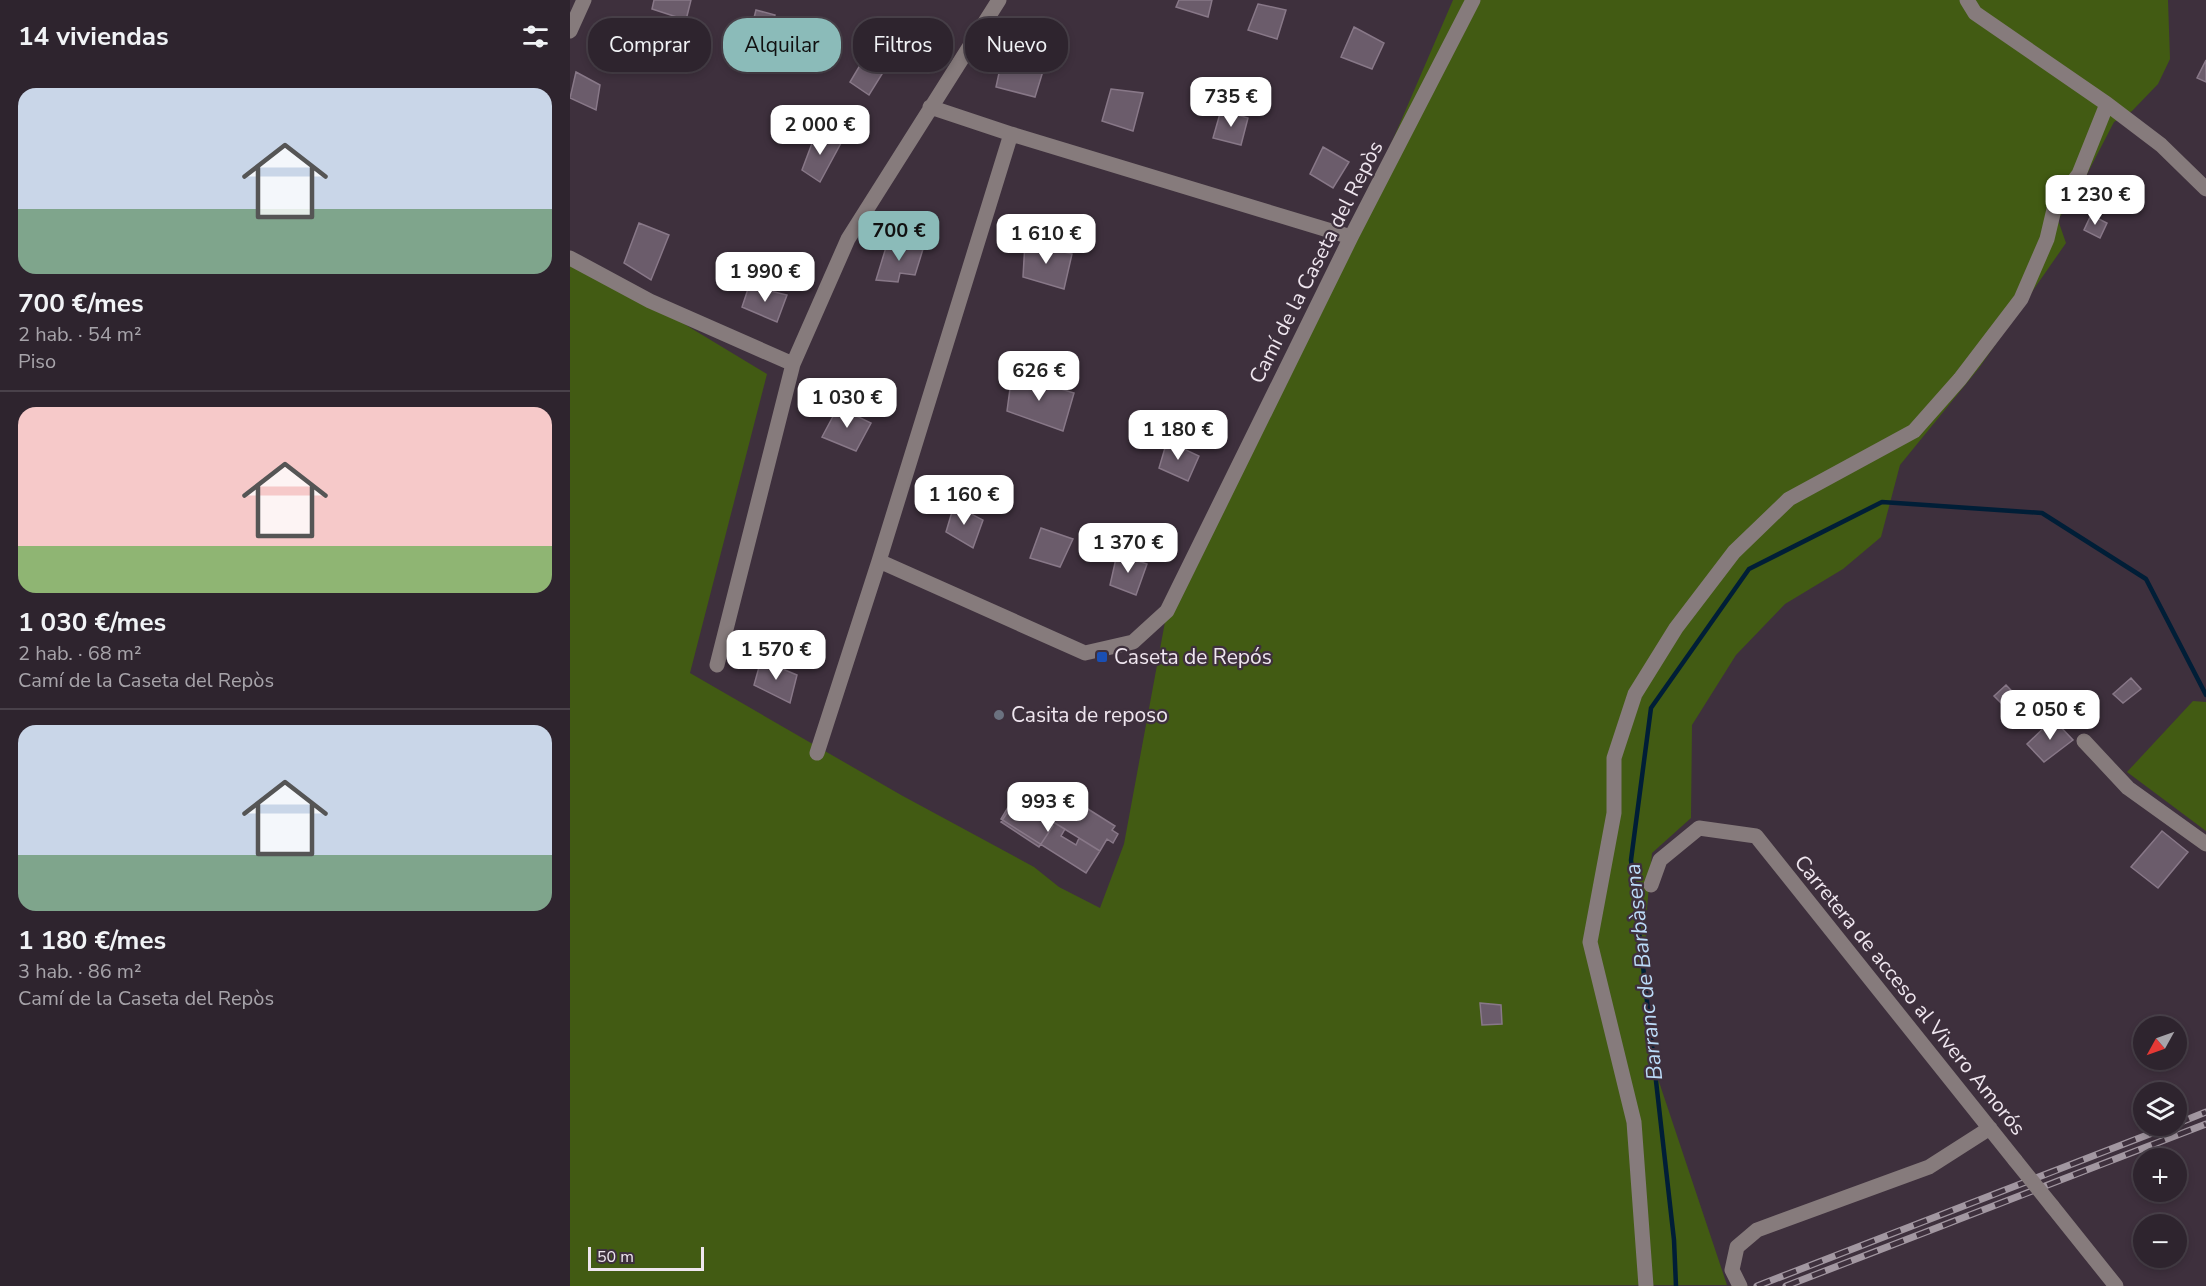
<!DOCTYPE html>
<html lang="es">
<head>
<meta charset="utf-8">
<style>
	:root { --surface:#2e242e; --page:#362c36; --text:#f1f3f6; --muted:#a7a4aa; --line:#49414a; --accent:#8bbbb9 }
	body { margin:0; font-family:"Nunito Sans",sans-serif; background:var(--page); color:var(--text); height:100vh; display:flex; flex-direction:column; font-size:22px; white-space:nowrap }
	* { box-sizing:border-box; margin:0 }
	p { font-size:20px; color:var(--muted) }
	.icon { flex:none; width:33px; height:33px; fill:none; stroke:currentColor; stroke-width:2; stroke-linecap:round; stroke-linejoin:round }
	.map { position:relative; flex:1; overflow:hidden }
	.sheet { display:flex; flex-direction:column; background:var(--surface); width:570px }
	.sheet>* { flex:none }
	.hud { position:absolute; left:18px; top:18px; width:570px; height:54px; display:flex; gap:12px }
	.needle { width:39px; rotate:230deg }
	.controls { position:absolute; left:1563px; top:1016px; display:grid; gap:12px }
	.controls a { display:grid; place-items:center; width:54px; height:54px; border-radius:50%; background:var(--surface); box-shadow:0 3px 9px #0003,0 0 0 2px var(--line); font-size:30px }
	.scale { position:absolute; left:18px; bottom:15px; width:116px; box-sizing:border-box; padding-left:6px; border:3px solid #efe6ef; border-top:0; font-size:16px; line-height:21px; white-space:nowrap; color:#efe6ef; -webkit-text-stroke:4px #3e303d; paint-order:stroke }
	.price { position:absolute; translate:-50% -51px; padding:0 14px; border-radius:12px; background:#fff; color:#222; font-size:20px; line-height:39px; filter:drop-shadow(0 2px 3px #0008) }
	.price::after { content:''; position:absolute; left:50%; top:36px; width:18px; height:14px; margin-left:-9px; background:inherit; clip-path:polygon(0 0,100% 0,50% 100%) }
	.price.current { background:var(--accent); color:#111 }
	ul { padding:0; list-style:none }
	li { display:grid; align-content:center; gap:12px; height:318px; padding:0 18px }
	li+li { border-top:2px solid var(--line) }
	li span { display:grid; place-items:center; height:186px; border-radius:18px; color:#555 }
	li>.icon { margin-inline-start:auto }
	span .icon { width:108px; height:108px; fill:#fffc; stroke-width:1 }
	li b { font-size:26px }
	h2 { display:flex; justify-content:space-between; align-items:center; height:72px; padding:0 18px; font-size:26px }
	.tag { padding:0 21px; border-radius:24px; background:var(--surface); box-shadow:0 3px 9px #0003,0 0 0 2px var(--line); font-size:21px; line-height:54px }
	.tag.current { background:var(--accent); color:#111 }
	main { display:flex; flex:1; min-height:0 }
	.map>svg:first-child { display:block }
</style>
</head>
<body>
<main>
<section class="sheet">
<h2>14 viviendas<svg class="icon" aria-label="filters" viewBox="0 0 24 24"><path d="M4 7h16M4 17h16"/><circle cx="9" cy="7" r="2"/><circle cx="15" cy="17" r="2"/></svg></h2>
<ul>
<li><span style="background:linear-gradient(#c9d6e8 65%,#7fa58c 0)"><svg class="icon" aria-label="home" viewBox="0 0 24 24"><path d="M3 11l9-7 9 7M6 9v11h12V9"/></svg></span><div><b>700 €/mes</b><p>2 hab. · 54 m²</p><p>Piso</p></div></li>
<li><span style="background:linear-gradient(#f6c9c9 75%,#8fb573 0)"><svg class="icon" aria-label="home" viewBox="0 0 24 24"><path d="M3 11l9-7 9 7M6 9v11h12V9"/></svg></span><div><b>1 030 €/mes</b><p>2 hab. · 68 m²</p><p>Camí de la Caseta del Repòs</p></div></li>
<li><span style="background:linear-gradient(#c9d6e8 70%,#7fa58c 0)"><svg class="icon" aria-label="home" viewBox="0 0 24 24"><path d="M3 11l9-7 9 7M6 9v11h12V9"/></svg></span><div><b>1 180 €/mes</b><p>3 hab. · 86 m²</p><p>Camí de la Caseta del Repòs</p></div></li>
</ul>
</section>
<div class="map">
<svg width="1636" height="1286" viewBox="0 0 1636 1286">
	<rect width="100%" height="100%" fill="#3e303d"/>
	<path fill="#425b13" d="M 883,0 L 1598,0 L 1600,59 L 1588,84 L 1562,111 L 1544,122 L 1516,176 L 1488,220 L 1496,243 L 1409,368 L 1330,465 L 1311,537 L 1273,569 L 1215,604 L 1166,655 L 1122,725 L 1121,818 L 1082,853 L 1076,920 L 1075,1040 L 1157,1285 L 0,1286 L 0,255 L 197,374 L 120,673 L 331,795 L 464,867 L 489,887 L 530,908 L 554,844 L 597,611 L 781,237 Z
		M 1623,701 L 1636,702 L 1636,831 L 1557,772 Z"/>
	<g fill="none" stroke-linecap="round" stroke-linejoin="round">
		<path stroke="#001e37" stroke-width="4.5" d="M 1106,1286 L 1104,1240 L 1061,860 L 1081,708 L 1179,569 L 1312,502 L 1472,513 L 1576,579 L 1636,695"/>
	</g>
	<path fill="#6b5c6b" stroke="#887888" stroke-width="1.5" d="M 84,0 L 121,0 L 116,20 L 82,9 Z
		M 609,0 L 642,0 L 638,17 L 606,7 Z
		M 688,4 L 716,10 L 707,39 L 678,30 Z
		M 186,10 L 205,15 L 195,50 L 177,45 Z
		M 784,27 L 814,43 L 802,69 L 771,57 Z
		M 302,45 L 322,58 L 299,95 L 280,82 Z
		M 434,50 L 477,58 L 465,97 L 426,87 Z
		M 1636,60 L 1636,82 L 1627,78 Z
		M 6,72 L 30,85 L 26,110 L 0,98 Z
		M 541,89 L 573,93 L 563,131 L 532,121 Z
		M 651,110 L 678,118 L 671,145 L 643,138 Z
		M 247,130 L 271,143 L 250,182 L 232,170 Z
		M 753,147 L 779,162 L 763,188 L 740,174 Z
		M 1521,215 L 1537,223 L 1530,238 L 1514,230 Z
		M 69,223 L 99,235 L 81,280 L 54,263 Z
		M 455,242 L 502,254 L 494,289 L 453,277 Z
		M 317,244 L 353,249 L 345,275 L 330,273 L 328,282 L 306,280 Z
		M 179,286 L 217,295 L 207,322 L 172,307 Z
		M 442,374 L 504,393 L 493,431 L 437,411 Z
		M 268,407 L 301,423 L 286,451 L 252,437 Z
		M 597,441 L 629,456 L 618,481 L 589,468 Z
		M 384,505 L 413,520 L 403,548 L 376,532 Z
		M 471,528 L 503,539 L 490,567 L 460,558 Z
		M 547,554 L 577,564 L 566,595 L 540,585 Z
		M 191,660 L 227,675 L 220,703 L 184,685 Z
		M 1561,678 L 1571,689 L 1553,703 L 1543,694 Z
		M 1436,685 L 1463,713 L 1450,722 L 1424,696 Z
		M 1483,719 L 1503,740 L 1474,762 L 1457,744 Z
		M 491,792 L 545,826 L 542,830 L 548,834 L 543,843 L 537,839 L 530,851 L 475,817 Z
		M 446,794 L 478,813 L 475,817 L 495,829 L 491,836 L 506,845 L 509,838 L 530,851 L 516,873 L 431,819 Z
		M 445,801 L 483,826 L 469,847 L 431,822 Z
		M 1592,831 L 1618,852 L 1588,888 L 1561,867 Z
		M 910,1003 L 931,1005 L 932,1024 L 912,1025 Z"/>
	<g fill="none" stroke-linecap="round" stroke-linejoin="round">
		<path stroke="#867b7c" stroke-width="15" d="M 1397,0 L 1405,13 L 1537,104 L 1591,145 L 1636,189
			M 0,31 L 14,0
			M 360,107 L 441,134 L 781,237
			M 0,258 L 80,301 L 223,364
			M 309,561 L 515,653 L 563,642 L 597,611 L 781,237 L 903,0
			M 147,665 L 223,364 L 278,239 L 429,0
			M 1514,741 L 1558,788 L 1636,844
			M 247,753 L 309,561 L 441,134
			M 1081,885 L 1090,860 L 1129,828 L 1186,836 L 1445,1160
			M 1482,1206 L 1546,1286
			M 1076,1286 L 1064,1122 L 1020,942 L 1044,813 L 1044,758 L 1065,694 L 1106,628 L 1164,552 L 1219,499 L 1344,431 L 1390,379 L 1451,299 L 1477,239 L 1485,205 L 1509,174 L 1537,104
			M 1170,1286 L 1162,1270 L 1167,1247 L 1187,1230 L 1359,1167 L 1420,1128"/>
		<g stroke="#a297a1" stroke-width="7">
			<path id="rail" d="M 1606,1124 L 1636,1112
				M 1187,1286 L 1603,1125
				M 1216,1286 L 1636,1124"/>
		</g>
		<use href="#rail" stroke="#3e303d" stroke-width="4.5" stroke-dasharray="14" stroke-linecap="butt"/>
		<path stroke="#867b7c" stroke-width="15" d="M 1445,1160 L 1482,1206"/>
	</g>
	<rect fill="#1a4fb4" stroke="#3e303d" stroke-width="2" x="526" y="651" width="12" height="12" rx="3"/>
	<circle fill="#6b7280" stroke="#3e303d" stroke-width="2" cx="429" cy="715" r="6"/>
	<g text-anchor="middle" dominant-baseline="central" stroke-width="4.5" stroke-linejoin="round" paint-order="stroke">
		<g font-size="21" fill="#efe6ef" stroke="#3e303d">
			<text transform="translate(746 262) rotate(-63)">Camí de la Caseta del Repòs</text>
			<text transform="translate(1340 995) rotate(51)">Carretera de acceso al Vivero Amorós</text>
		</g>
		<g font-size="21" fill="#efe6ef" stroke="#3e303d" text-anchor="start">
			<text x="544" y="657">Caseta de Repós</text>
			<text x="441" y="715">Casita de reposo</text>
		</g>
		<g font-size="22" font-style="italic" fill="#bbdbf8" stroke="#3e303d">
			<text transform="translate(1074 972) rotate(-96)">Barranc de Barbàsena</text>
		</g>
	</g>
</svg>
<div class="controls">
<a><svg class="needle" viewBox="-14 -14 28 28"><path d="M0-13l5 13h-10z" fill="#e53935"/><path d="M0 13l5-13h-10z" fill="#a7a4aa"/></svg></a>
<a><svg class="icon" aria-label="layers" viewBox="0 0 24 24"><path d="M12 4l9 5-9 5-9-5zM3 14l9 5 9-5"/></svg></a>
<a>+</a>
<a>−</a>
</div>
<div class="scale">50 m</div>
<b class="price" style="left:661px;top:128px">735 €</b>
<b class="price" style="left:250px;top:156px">2 000 €</b>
<b class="price" style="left:1525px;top:226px">1 230 €</b>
<b class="price current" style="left:329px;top:262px">700 €</b>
<b class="price" style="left:476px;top:265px">1 610 €</b>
<b class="price" style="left:195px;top:303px">1 990 €</b>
<b class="price" style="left:469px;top:402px">626 €</b>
<b class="price" style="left:277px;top:429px">1 030 €</b>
<b class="price" style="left:608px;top:461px">1 180 €</b>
<b class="price" style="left:394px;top:526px">1 160 €</b>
<b class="price" style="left:558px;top:574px">1 370 €</b>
<b class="price" style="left:206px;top:681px">1 570 €</b>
<b class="price" style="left:1480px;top:741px">2 050 €</b>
<b class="price" style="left:478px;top:833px">993 €</b>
<div class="hud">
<a class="tag">Comprar</a>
<a class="tag current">Alquilar</a>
<a class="tag">Filtros</a>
<a class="tag">Nuevo</a>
</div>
</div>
</main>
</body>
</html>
